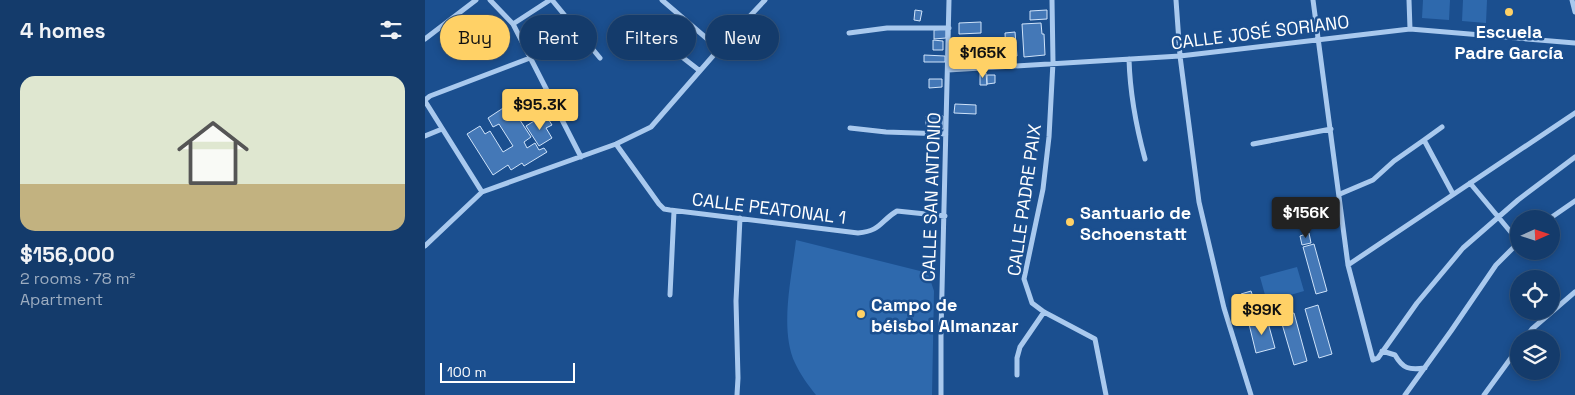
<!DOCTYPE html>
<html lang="en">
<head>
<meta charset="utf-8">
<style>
	:root { --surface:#143b6b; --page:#1d4271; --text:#f1f3f6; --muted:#9dadc1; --line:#33557e; --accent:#ffd166 }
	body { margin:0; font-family:"Space Grotesk",sans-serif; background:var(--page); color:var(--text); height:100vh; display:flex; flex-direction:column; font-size:19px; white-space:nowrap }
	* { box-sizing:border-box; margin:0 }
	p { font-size:16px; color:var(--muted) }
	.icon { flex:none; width:28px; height:28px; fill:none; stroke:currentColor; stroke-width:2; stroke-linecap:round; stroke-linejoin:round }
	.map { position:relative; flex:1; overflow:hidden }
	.drawer { display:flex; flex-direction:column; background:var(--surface); width:425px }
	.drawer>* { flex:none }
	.guide { position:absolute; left:15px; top:15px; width:475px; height:45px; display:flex; gap:10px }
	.needle { width:32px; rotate:87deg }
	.tools { position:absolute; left:1085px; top:210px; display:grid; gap:10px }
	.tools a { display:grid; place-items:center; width:50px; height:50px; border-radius:50%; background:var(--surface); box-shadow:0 2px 8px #0003,0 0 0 1px var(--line); font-size:25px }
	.scale { position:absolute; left:15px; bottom:12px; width:135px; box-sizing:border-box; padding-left:5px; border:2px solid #fff; border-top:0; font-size:14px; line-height:18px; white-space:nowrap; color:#fff; -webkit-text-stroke:4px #1b4f8f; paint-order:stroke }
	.price { position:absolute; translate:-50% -42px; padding:0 11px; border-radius:5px; background:var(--accent); color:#111; font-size:16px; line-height:32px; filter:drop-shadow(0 1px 2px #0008) }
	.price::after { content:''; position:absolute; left:50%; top:30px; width:15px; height:11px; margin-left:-8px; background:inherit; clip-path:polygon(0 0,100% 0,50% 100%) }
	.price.on { background:#222; color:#fff }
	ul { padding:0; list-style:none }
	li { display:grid; align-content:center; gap:10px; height:265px; padding:0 20px }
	li span { display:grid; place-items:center; height:155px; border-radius:15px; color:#555 }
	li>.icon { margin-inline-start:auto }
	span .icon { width:90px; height:90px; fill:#fffc; stroke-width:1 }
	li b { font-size:21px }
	h2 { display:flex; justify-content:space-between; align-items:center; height:60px; padding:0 20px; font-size:21px }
	.chip { padding:0 18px; border-radius:22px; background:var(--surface); box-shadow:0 2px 8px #0003,0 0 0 1px var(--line); font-size:18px; line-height:45px }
	.chip.on { background:var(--accent); color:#111 }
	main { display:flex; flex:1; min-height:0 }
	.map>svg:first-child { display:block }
</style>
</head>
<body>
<main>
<section class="drawer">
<h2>4 homes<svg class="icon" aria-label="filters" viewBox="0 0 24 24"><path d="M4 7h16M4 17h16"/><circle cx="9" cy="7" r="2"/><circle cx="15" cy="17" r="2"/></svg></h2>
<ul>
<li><span style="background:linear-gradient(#dfe7d0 70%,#c2b280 0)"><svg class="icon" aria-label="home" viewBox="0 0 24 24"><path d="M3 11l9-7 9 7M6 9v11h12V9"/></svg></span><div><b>$156,000</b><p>2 rooms · 78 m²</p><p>Apartment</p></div></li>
</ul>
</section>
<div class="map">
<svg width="1150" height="395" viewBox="0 0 1150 395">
	<rect width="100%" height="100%" fill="#1b4f8f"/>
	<path fill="#2e69ad" d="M 998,0 L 1025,0 L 1024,20 L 997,18 Z
		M 1038,0 L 1062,0 L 1061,23 L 1037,21 Z
		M 371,240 L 499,272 L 504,276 L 509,291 L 507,395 L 391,395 C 383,385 375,374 370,363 C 354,329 367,276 371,240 Z
		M 872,267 L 879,291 L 842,302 L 835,277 Z"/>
	<path fill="#4478b7" stroke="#cfe3fa" d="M 490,10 L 497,11 L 495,21 L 489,20 Z
		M 622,10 L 622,19 L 605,20 L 605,11 Z
		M 556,22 L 556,33 L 534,34 L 534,23 Z
		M 616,23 L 617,34 L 619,34 L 620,55 L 599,57 L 597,24 Z
		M 521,29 L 521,38 L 509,39 L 509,30 Z
		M 590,32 L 592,56 L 581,56 L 580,33 Z
		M 508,40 L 518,41 L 518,50 L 508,50 Z
		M 531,46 L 549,46 L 548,53 L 532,54 Z
		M 532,54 L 548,54 L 548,60 L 532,60 Z
		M 499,55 L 520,56 L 520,62 L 499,62 Z
		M 561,73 L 562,85 L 555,85 L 555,74 Z
		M 562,75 L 570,75 L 570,83 L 562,84 Z
		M 504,79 L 517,79 L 517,87 L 504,88 Z
		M 104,91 L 111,102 L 91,114 L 106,137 L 99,142 L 102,148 L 110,143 L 114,150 L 119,148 L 122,152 L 99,166 L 97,163 L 86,170 L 83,165 L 68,175 L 42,134 L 55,126 L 60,134 L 65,131 L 78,152 L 88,146 L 74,124 L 68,127 L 63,118 Z
		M 530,104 L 551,105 L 551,114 L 529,113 Z
		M 501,116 L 518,116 L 518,129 L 501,129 Z
		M 122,117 L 127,125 L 121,128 L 127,138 L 114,146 L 101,126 L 114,118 L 116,121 Z
		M 884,233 L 886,243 L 877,245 L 875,236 Z
		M 889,244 L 902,291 L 891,294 L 878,247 Z
		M 826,291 L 829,300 L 819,304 L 816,294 Z
		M 893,305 L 907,354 L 894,358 L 880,309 Z
		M 869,313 L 882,361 L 869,365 L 855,317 Z
		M 842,319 L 850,348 L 831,353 L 824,324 Z"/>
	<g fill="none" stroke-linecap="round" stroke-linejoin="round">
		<path stroke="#a9c9ee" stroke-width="5" d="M 65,0 L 88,24 L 156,157
			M 127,0 L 175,58
			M 237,0 L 294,49
			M 627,0 L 628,62 L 624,137 L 618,189 L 599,279 L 607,303 L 619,312 L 670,339 L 681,395
			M 751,0 L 755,56 L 774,202 L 799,308 L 826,395
			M 888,0 L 923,265 L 948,360 L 953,358 L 992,303 L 1038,248 L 1093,200 L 1150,157
			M 984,0 L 985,29
			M 1147,0 L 1150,12
			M 88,24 L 125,0
			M 216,25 L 275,71
			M 424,33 L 462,28 L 524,28
			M 0,39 L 51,0
			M 704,59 C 705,94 711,126 720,159
			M 523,70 L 755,56 L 985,29 L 1150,43
			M 0,100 L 5,96 L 105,58
			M 0,101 L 57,192
			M 1017,127 L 999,140 L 1028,194
			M 425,128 L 461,132 L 521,134
			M 0,136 L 17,129
			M 191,144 L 234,204 L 239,209 L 245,210 L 433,233 C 456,231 455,221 472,211 L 520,216
			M 828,144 L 906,129
			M 1045,183 L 1094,242
			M 915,194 L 948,180 L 969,161 L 999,140
			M 1124,219 L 1150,201
			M 0,246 L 57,192 L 191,144 L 226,127 L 294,49 L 340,0
			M 923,265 L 1150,113
			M 245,295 L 249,211
			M 1100,339 L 1107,329 L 1150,292
			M 957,351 L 970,355 C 978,369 984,370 1000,368
			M 592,375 L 592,358 L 595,347 L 619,312
			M 312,395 L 313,378 L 311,301 L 315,218
			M 516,395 L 516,332 L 524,0
			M 980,395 L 1026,331 L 1071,265 L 1094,242
			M 1059,395 L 1094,347"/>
	</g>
	<g fill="#ffd166" stroke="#1b4f8f" stroke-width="2">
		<circle cx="1084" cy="12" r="5"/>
		<circle cx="645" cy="222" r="5"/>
		<circle cx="436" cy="314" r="5"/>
	</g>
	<g text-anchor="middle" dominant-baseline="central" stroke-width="5" stroke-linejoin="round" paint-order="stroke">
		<g font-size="18" font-weight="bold" fill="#fff" stroke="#1b4f8f" text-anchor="start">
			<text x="1084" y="31" text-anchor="middle">Escuela<tspan x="1084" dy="21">Padre García</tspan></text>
			<text x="655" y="212">Santuario de<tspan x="655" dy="21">Schoenstatt</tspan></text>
			<text x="446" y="304">Campo de<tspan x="446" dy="21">béisbol Almanzar</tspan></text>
		</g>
		<g font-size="18" fill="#fff" stroke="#1b4f8f">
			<text transform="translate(835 32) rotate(-7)">CALLE JOSÉ SORIANO</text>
			<text transform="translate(506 197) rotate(-88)">CALLE SAN ANTONIO</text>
			<text transform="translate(599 200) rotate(-82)">CALLE PADRE PAIX</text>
			<text transform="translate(344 208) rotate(7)">CALLE PEATONAL 1</text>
		</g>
	</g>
</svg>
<div class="tools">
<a><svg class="needle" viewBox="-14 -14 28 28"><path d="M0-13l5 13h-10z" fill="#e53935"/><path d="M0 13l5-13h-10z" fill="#9dadc1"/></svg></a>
<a><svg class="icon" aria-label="locate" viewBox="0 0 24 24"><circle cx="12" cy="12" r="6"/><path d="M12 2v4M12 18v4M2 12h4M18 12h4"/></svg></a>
<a><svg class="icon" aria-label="layers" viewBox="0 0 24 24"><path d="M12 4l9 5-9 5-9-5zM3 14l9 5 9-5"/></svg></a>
</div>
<div class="scale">100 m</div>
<b class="price" style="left:558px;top:79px">$165K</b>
<b class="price" style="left:115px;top:131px">$95.3K</b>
<b class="price on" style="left:881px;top:239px">$156K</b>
<b class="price" style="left:837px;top:336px">$99K</b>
<div class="guide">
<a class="chip on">Buy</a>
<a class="chip">Rent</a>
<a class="chip">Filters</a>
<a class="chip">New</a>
</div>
</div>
</main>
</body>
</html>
